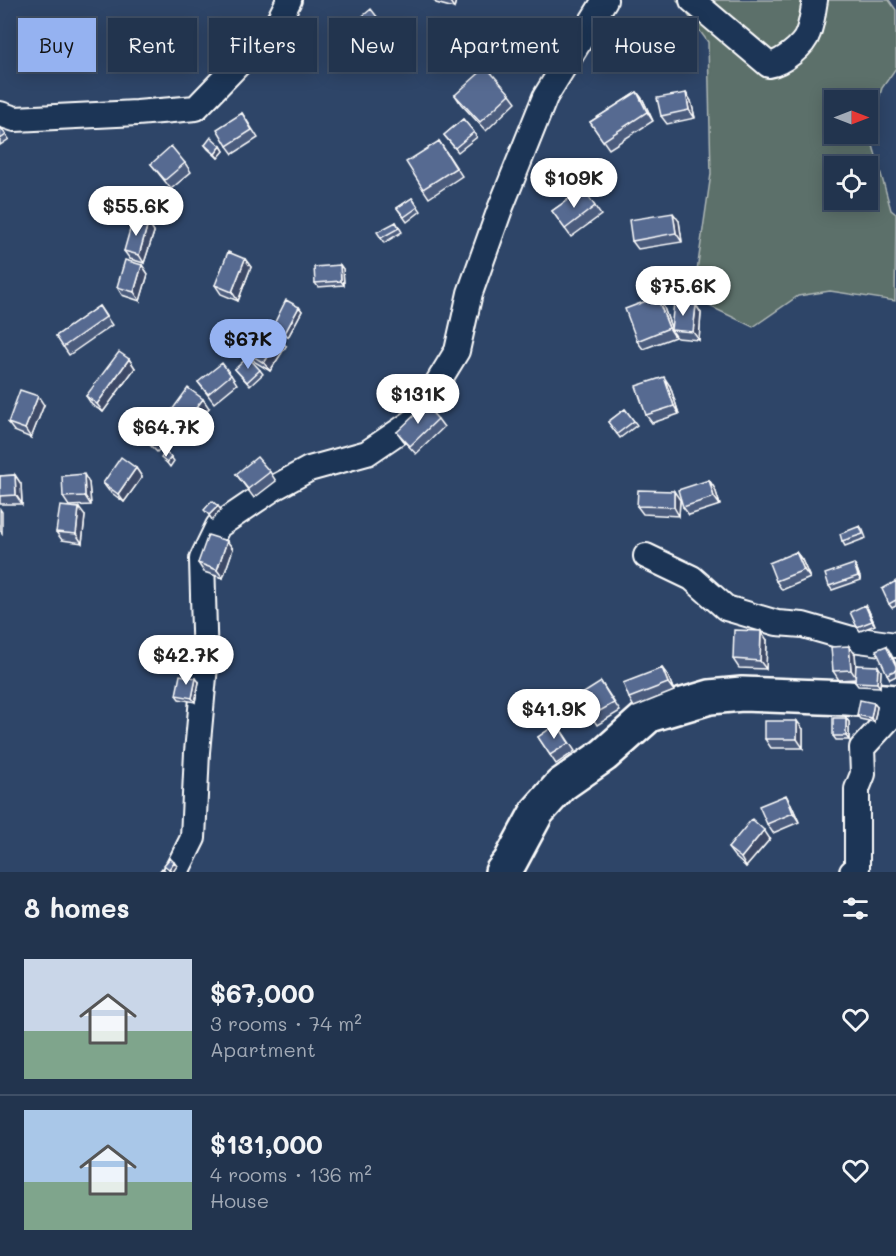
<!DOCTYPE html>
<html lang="en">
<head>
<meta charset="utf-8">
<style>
	:root { --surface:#22344e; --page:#2e3f58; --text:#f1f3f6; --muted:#a2aab6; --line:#3f4f66; --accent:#95b2f1 }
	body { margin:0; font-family:Mali,sans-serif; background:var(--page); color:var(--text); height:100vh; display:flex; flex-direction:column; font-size:22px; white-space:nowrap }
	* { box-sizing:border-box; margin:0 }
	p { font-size:20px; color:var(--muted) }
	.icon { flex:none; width:33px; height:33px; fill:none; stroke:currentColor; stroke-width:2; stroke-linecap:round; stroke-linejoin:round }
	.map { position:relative; height:872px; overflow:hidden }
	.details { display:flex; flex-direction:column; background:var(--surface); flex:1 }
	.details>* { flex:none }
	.hud { position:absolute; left:18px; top:18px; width:861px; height:54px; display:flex; gap:12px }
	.needle { width:39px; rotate:90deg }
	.fabs { position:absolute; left:824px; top:90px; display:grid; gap:12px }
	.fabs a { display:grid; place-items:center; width:54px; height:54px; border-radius:0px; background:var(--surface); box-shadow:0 3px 15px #0003,0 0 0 2px var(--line); font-size:30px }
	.price { position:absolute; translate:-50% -51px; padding:0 14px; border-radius:21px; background:#fff; color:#222; font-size:20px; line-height:39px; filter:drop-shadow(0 2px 3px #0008) }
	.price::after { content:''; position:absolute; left:50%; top:36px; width:18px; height:14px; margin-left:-9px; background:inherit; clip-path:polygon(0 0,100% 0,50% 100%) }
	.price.current { background:var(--accent); color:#111 }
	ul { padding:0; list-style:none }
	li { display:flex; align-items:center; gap:18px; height:150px; padding:0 24px }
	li+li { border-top:2px solid var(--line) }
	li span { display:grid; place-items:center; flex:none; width:168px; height:120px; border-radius:0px; color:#555 }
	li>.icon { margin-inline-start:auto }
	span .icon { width:72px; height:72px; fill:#fffc; stroke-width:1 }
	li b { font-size:26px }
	h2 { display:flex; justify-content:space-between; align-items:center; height:72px; padding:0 24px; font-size:26px }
	.chip { padding:0 21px; border-radius:0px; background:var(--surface); box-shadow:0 3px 15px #0003,0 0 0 2px var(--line); font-size:21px; line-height:54px }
	.chip.current { background:var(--accent); color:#111 }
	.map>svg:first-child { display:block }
</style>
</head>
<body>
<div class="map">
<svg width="896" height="872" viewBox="0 0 896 872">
	<rect width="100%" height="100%" fill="#2e4568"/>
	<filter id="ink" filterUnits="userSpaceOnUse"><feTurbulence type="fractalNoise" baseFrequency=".0167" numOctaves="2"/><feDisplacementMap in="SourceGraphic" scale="12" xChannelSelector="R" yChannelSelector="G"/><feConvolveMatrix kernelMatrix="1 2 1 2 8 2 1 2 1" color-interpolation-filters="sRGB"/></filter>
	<g filter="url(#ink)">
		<path fill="#5c6f6b" stroke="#aeb7b5" stroke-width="1.5" fill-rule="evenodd" d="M 677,0 L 889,0 L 896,10 L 896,68 L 882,88 L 869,131 L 891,210 L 896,214 L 895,301 L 830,291 L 798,296 L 753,327 L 693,298 L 711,174 L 708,42 ZM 834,100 L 867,100 L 867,134 L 834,134 ZM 834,166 L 867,166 L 867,200 L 834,200 Z"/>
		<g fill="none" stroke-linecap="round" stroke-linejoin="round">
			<g stroke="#fff" stroke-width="28">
				<path id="street" d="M 692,0 L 769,65 C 782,63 804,46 808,33 C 812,23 813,11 815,0
					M 0,114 L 15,119 L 137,113 L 196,108 L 277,24 L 289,0
					M 646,556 L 692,578 L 726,608 L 777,623 L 803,625 L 852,639 L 896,645
					M 176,872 L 193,838 L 197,752 L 205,666 L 202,559 L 218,526 L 274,488 L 309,469 L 367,453 L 414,421 L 457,351 L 470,293 L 500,209 L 545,97 L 605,0
					M 852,872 L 857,868 L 857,789 L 863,774 L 862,748 L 896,711"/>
			</g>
			<g stroke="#fff" stroke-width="38">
				<path id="secondary" d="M 502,872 L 510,862 L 537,812 L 561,785 L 604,755 L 649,715 L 710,697 L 742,694 L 847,698 L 896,702"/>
			</g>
			<use href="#street" stroke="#1d3557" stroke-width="24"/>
			<use href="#secondary" stroke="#1d3557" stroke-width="33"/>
		</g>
		<path fill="#4b5b7d" stroke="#fff" stroke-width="1.5" d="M 434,0 L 456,0 L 454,8 L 436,3 Z
			M 381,22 L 384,26 L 366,42 L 352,25 Z
			M 637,92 L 643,100 L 653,121 L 609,149 L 590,122 Z
			M 686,93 L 691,101 L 695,118 L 667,124 L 661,116 Z
			M 510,94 L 516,102 L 486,131 L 461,104 L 455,95 Z
			M 242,113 L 258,138 L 233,154 L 227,146 Z
			M 463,119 L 477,137 L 458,152 L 444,135 Z
			M 0,128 L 1,128 L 9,139 L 0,145 Z
			M 439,141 L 462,176 L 429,198 L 423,189 Z
			M 205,145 L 221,146 L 224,151 L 218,158 L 208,149 Z
			M 185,163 L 191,172 L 171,189 L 151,164 Z
			M 583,189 L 601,215 L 571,237 L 552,211 Z
			M 412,198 L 421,211 L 407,222 L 397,208 Z
			M 679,221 L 682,242 L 638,249 L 632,241 Z
			M 396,222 L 402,232 L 384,243 L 381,238 Z
			M 148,223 L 154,232 L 144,263 L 130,259 L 124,251 Z
			M 245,259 L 251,267 L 238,301 L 221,294 L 215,285 Z
			M 142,265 L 148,274 L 140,301 L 122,295 L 117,287 Z
			M 340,265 L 343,269 L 344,285 L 318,287 L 315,283 Z
			M 663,305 L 671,328 L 696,305 L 701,313 L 699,340 L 677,338 L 673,332 L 675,337 L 643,349 L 637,341 Z
			M 99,306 L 112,325 L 69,355 L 56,336 Z
			M 299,307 L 302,311 L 288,337 L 276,330 L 273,326 Z
			M 286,346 L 270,371 L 255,362 L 249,354 Z
			M 129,359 L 135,368 L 103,412 L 92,405 L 86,396 Z
			M 235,369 L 260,370 L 263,374 L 250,386 Z
			M 231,375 L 237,384 L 214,403 L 198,382 Z
			M 670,386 L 679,414 L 652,423 L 646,415 Z
			M 44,405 L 31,438 L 14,431 L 8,423 Z
			M 209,408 L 192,429 L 178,418 L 172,410 Z
			M 625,409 L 637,425 L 620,438 L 608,422 Z
			M 438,419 L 444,427 L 416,454 L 403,440 L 397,432 Z
			M 171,423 L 177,431 L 157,452 L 145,440 L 139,431 Z
			M 136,468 L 142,477 L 124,502 L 109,491 L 103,483 Z
			M 270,472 L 276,481 L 254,498 L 236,474 Z
			M 15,475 L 21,484 L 22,504 L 0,504 L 0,476 Z
			M 709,480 L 715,489 L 720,505 L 689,515 L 683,507 Z
			M 89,483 L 91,505 L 69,506 L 63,497 Z
			M 680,500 L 679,516 L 643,514 L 637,506 Z
			M 85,516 L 82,543 L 62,540 L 56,532 Z
			M 860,526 L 863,530 L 866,538 L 845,546 L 842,541 Z
			M 227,541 L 233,549 L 223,578 L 204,572 L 198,563 Z
			M 796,552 L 802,560 L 810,578 L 782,590 L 776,581 Z
			M 857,569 L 861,580 L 832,590 L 829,586 Z
			M 896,581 L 896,606 L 892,608 L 889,604 Z
			M 868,609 L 875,625 L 860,631 L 857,627 Z
			M 767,640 L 766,669 L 739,668 L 733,659 Z
			M 889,650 L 896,664 L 896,676 L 890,679 L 887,674 Z
			M 855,654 L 856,665 L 881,671 L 880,687 L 858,686 L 855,682 L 855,679 L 839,680 L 833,671 Z
			M 662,668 L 668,676 L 674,691 L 634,707 L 629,698 Z
			M 199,682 L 195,702 L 179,699 L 176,695 Z
			M 601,682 L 620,711 L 597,725 L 591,716 Z
			M 877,707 L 874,722 L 860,719 L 857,715 Z
			M 846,718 L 849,722 L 849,740 L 836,740 L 833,736 Z
			M 557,724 L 575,751 L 556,764 L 538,737 Z
			M 803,729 L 803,748 L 771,748 L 765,739 Z
			M 791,804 L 799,822 L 773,833 L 767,824 Z
			M 770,839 L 746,867 L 734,856 L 728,848 Z"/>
		<path fill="#3d4a66" stroke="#fff" stroke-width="1.5" d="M 449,0 L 456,0 L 454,8 Z
			M 637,92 L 643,100 L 653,121 L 647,112 Z
			M 686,93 L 691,101 L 695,118 L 689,110 Z
			M 221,146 L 224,151 L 218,158 L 215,154 Z
			M 673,213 L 679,221 L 682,242 L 676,233 Z
			M 148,223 L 154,232 L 144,263 L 139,255 Z
			M 245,259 L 251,267 L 238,301 L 232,292 Z
			M 142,265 L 148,274 L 140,301 L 134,292 Z
			M 340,265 L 343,269 L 344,285 L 341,281 Z
			M 657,297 L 663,305 L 672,330 L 671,330 L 675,337 L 669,328 Z
			M 696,305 L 701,313 L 699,340 L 693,332 Z
			M 299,307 L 302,311 L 288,337 L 285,333 Z
			M 280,338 L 286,346 L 270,371 L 264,363 Z
			M 129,359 L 135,368 L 103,412 L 97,404 Z
			M 664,377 L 670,386 L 679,414 L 674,406 Z
			M 38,396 L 44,405 L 31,438 L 25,429 Z
			M 203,399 L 209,408 L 192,429 L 186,421 Z
			M 171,457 L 174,461 L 170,467 L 167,463 Z
			M 136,468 L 142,477 L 124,502 L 118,494 Z
			M 84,474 L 89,483 L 91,505 L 85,496 Z
			M 15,475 L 21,484 L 22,504 L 16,495 Z
			M 709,480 L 715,489 L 720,505 L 714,497 Z
			M 674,491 L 680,500 L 679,516 L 674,507 Z
			M 218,506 L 221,510 L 212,520 L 209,515 Z
			M 79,508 L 85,516 L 82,543 L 76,534 Z
			M 0,509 L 2,512 L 2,533 L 0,530 Z
			M 227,541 L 233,549 L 223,578 L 217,570 Z
			M 796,552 L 802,560 L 810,578 L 804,570 Z
			M 854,564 L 857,569 L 861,580 L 858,576 Z
			M 865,605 L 868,609 L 875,625 L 872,621 Z
			M 761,631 L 767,640 L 766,669 L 760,661 Z
			M 849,646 L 855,654 L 857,679 L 851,670 Z
			M 878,666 L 881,671 L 880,687 L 877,683 Z
			M 662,668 L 668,676 L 674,691 L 668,683 Z
			M 196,678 L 199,682 L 195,702 L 192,698 Z
			M 874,703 L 877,707 L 874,722 L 871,718 Z
			M 846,718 L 849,722 L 849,740 L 846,736 Z
			M 797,721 L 803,729 L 803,748 L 797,739 Z
			M 786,795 L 791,804 L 799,822 L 793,813 Z
			M 764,830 L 770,839 L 746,867 L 741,858 Z
			M 174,862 L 177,866 L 173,872 L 171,872 L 169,869 Z"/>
		<path fill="#576a91" stroke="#fff" stroke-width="1.5" d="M 371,9 L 381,22 L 363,38 L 352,25 Z
			M 486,67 L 510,94 L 480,122 L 455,95 Z
			M 637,92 L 647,112 L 603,141 L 590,122 Z
			M 686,93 L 689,110 L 661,116 L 657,98 Z
			M 242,113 L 252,130 L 227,146 L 217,129 Z
			M 463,119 L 474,132 L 455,148 L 444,135 Z
			M 0,128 L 1,128 L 6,135 L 0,139 Z
			M 211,137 L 221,146 L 215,154 L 205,145 Z
			M 439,141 L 456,168 L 423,189 L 406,162 Z
			M 171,146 L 185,163 L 165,180 L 151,164 Z
			M 583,189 L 595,206 L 565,229 L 552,211 Z
			M 412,198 L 418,207 L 404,217 L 397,208 Z
			M 673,213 L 676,233 L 632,241 L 629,220 Z
			M 133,219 L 148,223 L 139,255 L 124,251 Z
			M 396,222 L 399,228 L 381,238 L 377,232 Z
			M 228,252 L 245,259 L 232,292 L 215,285 Z
			M 125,260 L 142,265 L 134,292 L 117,287 Z
			M 340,265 L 341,281 L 315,283 L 314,267 Z
			M 657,297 L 669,328 L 637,341 L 625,309 Z
			M 286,300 L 299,307 L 285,333 L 273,326 Z
			M 674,302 L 696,305 L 693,332 L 671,330 Z
			M 99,306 L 106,317 L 63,347 L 56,336 Z
			M 264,328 L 280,338 L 264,363 L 249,354 Z
			M 119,352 L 129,359 L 97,404 L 86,396 Z
			M 248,357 L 260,370 L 247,382 L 235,369 Z
			M 222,363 L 231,375 L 208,394 L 198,382 Z
			M 664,377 L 674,406 L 646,415 L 636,386 Z
			M 188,388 L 203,399 L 186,421 L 172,410 Z
			M 20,390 L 38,396 L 25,429 L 8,423 Z
			M 425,405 L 438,419 L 410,446 L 397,432 Z
			M 625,409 L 634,421 L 617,434 L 608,422 Z
			M 159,411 L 171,423 L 151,443 L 139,431 Z
			M 165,452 L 171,457 L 167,463 L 161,458 Z
			M 121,457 L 136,468 L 118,494 L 103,483 Z
			M 257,457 L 270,472 L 248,489 L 236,474 Z
			M 84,474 L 85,496 L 63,497 L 62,476 Z
			M 15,475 L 16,495 L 0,496 L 0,476 Z
			M 709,480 L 714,497 L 683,507 L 678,490 Z
			M 638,490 L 674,491 L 674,507 L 637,506 Z
			M 212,501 L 218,506 L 209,515 L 204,510 Z
			M 60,506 L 79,508 L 76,534 L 56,532 Z
			M 860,526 L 863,534 L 842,541 L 840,534 Z
			M 208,535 L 227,541 L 217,570 L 198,563 Z
			M 796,552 L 804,570 L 776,581 L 769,563 Z
			M 854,564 L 858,576 L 829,586 L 825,574 Z
			M 896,581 L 896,600 L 889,604 L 882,589 Z
			M 865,605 L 872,621 L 857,627 L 850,612 Z
			M 734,630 L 761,631 L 760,661 L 733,659 Z
			M 849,646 L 851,670 L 833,671 L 831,647 Z
			M 886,646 L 896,666 L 896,670 L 887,674 L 876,650 Z
			M 856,665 L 878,666 L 877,683 L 855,682 Z
			M 662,668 L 668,683 L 629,698 L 623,683 Z
			M 180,675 L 196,678 L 192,698 L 176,695 Z
			M 601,682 L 614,703 L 591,716 L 579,696 Z
			M 860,700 L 874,703 L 871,718 L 857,715 Z
			M 833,718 L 846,718 L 846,736 L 833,736 Z
			M 765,721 L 797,721 L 797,739 L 765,739 Z
			M 557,724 L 569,743 L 550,755 L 538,737 Z
			M 786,795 L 793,813 L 767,824 L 759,806 Z
			M 752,819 L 764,830 L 741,858 L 728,848 Z
			M 170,858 L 174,862 L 169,869 L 164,865 Z
			M 162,868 L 167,872 L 159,872 Z"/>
	</g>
</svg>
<div class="fabs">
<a><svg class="needle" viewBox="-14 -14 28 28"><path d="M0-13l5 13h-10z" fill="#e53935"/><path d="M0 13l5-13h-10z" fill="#a2aab6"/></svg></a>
<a><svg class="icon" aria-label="locate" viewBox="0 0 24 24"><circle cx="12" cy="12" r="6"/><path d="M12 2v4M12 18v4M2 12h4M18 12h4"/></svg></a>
</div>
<b class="price" style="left:574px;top:209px">$109K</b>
<b class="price" style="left:136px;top:237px">$55.6K</b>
<b class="price" style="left:683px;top:317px">$75.6K</b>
<b class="price current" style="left:248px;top:370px">$67K</b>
<b class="price" style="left:418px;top:425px">$131K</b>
<b class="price" style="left:166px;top:458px">$64.7K</b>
<b class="price" style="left:186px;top:686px">$42.7K</b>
<b class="price" style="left:554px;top:740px">$41.9K</b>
<div class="hud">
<a class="chip current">Buy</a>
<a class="chip">Rent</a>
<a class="chip">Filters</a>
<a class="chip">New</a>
<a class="chip">Apartment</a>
<a class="chip">House</a>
</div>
</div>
<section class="details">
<h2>8 homes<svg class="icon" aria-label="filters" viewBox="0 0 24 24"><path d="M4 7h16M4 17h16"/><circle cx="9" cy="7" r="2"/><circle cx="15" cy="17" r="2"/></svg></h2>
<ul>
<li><span style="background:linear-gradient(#c9d6e8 60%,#7fa58c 0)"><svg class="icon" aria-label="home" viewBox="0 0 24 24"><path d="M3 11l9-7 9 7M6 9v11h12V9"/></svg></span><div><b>$67,000</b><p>3 rooms · 74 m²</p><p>Apartment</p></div><svg class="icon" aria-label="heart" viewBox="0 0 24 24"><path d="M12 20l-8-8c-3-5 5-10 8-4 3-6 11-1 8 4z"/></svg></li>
<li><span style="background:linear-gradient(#a9c7e8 60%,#7fa58c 0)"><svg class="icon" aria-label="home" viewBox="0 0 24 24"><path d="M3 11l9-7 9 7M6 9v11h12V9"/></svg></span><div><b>$131,000</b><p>4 rooms · 136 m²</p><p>House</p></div><svg class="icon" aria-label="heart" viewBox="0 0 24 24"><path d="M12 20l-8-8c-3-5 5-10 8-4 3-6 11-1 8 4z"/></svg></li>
</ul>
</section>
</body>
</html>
